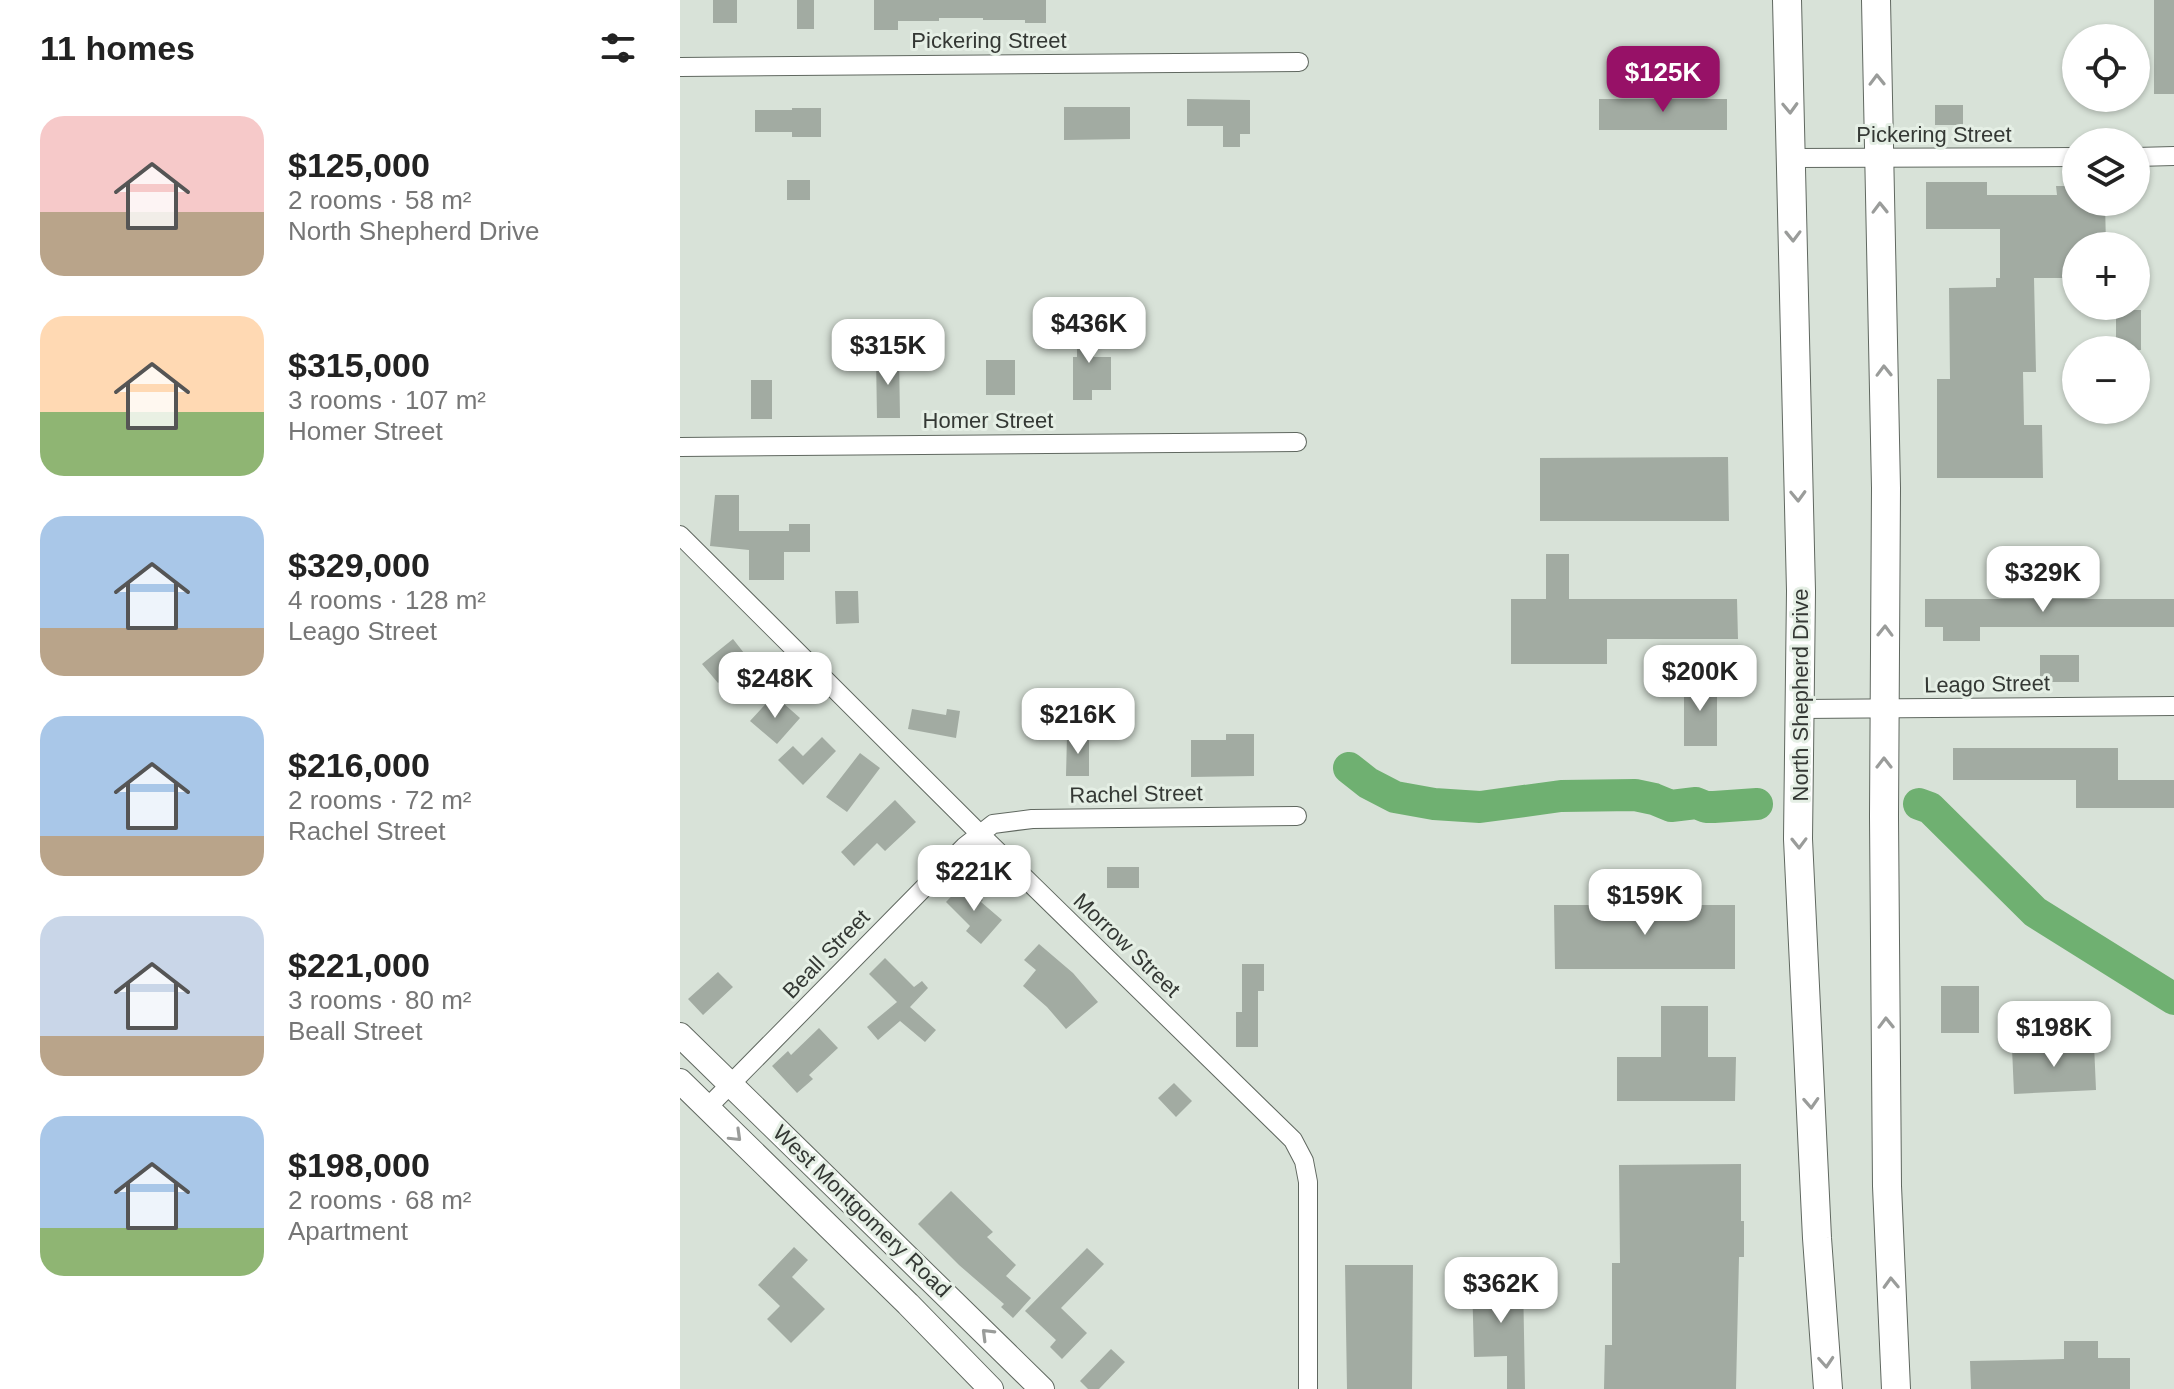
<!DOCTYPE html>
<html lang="en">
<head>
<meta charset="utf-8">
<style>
	:root { --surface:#fff; --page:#f6f6f6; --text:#222; --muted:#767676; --accent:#971167 }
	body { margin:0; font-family:Arial,sans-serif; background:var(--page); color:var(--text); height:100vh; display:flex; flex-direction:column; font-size:30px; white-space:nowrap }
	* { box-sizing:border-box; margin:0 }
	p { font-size:26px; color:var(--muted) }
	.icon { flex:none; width:44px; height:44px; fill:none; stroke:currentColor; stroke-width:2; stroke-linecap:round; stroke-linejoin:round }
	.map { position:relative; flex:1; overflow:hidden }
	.side { display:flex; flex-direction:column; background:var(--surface); width:680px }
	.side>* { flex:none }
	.buttons { position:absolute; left:1382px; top:24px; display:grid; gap:16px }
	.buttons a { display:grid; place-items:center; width:88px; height:88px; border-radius:50%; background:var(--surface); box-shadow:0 2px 6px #0004; font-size:40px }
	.price { position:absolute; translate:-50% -68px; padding:0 18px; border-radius:16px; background:#fff; color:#222; font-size:26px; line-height:52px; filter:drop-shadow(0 2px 4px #0008) }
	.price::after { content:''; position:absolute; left:50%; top:48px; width:24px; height:18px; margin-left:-12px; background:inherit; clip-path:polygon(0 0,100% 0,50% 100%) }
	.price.current { background:var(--accent); color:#fff }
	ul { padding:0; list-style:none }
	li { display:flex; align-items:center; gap:24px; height:200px; padding:0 40px }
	li span { display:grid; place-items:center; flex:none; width:224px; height:160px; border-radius:24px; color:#555 }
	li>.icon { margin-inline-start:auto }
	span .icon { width:96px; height:96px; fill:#fffc; stroke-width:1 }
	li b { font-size:34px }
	h2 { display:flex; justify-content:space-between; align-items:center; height:96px; padding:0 40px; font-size:34px }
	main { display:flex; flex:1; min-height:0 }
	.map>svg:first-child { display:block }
</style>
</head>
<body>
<main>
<section class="side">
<h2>11 homes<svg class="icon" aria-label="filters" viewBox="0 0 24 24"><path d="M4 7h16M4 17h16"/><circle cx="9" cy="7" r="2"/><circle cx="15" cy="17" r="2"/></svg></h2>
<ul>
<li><span style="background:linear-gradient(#f6c9c9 60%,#b9a48a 0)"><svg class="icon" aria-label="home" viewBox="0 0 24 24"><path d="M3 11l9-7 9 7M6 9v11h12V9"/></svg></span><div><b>$125,000</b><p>2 rooms · 58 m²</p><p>North Shepherd Drive</p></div></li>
<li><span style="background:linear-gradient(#ffd9b3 60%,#8fb573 0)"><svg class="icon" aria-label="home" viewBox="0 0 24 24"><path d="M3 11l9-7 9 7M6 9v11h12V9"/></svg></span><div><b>$315,000</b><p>3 rooms · 107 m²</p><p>Homer Street</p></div></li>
<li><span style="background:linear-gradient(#a9c7e8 70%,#b9a48a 0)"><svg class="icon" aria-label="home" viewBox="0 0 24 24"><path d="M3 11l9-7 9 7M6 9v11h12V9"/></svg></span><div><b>$329,000</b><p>4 rooms · 128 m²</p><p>Leago Street</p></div></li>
<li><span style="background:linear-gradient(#a9c7e8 75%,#b9a48a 0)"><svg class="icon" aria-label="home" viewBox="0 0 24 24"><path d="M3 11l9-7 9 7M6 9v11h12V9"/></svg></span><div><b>$216,000</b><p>2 rooms · 72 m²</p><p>Rachel Street</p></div></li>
<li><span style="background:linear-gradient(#c9d6e8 75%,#b9a48a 0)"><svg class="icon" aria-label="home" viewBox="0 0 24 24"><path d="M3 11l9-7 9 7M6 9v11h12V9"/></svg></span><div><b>$221,000</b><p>3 rooms · 80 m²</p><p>Beall Street</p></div></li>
<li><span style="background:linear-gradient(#a9c7e8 70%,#8fb573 0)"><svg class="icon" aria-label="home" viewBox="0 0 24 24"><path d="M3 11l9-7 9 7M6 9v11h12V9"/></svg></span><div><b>$198,000</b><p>2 rooms · 68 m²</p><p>Apartment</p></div></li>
</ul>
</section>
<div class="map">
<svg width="1494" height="1389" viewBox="0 0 1494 1389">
	<rect width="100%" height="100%" fill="#d8e2d8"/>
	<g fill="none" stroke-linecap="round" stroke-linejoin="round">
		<path stroke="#6fb071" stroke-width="32" d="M 669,768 L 688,783 L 715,797 L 754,804 L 800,807 L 881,796 L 955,795 L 974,799 L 991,806 L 1016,803 L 1026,807 L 1034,807 L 1077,804
			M 1239,804 L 1250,808 L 1355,912 L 1494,999"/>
	</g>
	<path fill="#a2aba2" d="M 33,0 L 57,0 L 57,23 L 33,23 Z
		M 117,0 L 134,0 L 134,29 L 117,29 Z
		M 194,0 L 366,0 L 366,23 L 345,23 L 345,20 L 303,20 L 303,18 L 259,18 L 259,21 L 218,21 L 218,30 L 194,30 Z
		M 1474,0 L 1494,0 L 1494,94 L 1474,94 Z
		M 507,99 L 570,100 L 570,134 L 560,134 L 560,147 L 543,147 L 543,126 L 507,126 Z
		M 919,99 L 1047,99 L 1047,130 L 919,130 Z
		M 1255,105 L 1283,105 L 1283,125 L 1255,125 Z
		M 384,107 L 450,107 L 450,139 L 384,140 Z
		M 112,108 L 141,108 L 141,137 L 112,137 L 112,132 L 75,132 L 75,110 L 112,110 Z
		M 107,180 L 130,180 L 130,200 L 107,200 Z
		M 1246,182 L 1307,182 L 1307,195 L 1377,195 L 1376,186 L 1396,186 L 1396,202 L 1425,202 L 1426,246 L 1396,246 L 1396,278 L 1354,278 L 1356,372 L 1343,372 L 1344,425 L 1362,425 L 1363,478 L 1257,478 L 1257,379 L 1270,379 L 1269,288 L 1316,287 L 1316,278 L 1320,278 L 1320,229 L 1246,229 Z
		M 1436,310 L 1461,310 L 1461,350 L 1436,350 Z
		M 397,320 L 414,320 L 414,357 L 431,357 L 431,390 L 412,390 L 412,400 L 393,400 L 393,357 L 397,357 Z
		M 219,355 L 220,418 L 197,418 L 196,356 Z
		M 306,360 L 335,360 L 335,395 L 306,395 Z
		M 71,380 L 92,380 L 92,419 L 71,419 Z
		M 1048,457 L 1049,521 L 860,521 L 860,458 Z
		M 35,495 L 59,495 L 59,531 L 109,531 L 109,524 L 130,524 L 130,552 L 104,552 L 104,580 L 69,580 L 69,550 L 30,546 Z
		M 866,554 L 889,554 L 889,599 L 1057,599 L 1058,639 L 927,639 L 927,664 L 831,664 L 831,599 L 866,599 Z
		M 155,591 L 178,591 L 179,623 L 156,624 Z
		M 1245,599 L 1494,599 L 1494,627 L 1300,627 L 1300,641 L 1263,641 L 1263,627 L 1245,627 Z
		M 53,639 L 64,653 L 52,662 L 57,668 L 38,683 L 22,664 Z
		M 1360,655 L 1399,655 L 1399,682 L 1360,682 Z
		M 1004,680 L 1037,680 L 1037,746 L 1004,746 Z
		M 94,695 L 120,718 L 97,744 L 70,721 Z
		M 232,709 L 266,715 L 267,709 L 280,711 L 276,738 L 228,729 Z
		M 546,734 L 574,734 L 574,776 L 511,777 L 511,740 L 546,740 Z
		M 387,736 L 409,736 L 409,776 L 386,776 Z
		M 142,737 L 156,751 L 123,785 L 98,760 L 113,746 L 123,756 Z
		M 1273,748 L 1438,748 L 1438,780 L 1494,780 L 1494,808 L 1396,808 L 1396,780 L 1273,780 Z
		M 180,753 L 200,768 L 167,812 L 146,797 Z
		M 215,800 L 236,822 L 205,851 L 197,843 L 174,866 L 161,852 Z
		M 427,867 L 459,867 L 459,888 L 427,888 Z
		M 285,882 L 303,900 L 301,902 L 322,920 L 301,944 L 286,931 L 290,926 L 266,902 Z
		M 874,905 L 1055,905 L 1055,969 L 875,969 Z
		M 359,944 L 393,973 L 418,1002 L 386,1029 L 367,1007 L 343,986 L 356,970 L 344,960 Z
		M 205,958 L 234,987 L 242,981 L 248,988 L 230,1007 L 256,1030 L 245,1042 L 220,1021 L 198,1040 L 187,1027 L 217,1002 L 189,974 Z
		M 562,964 L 584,964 L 584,991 L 578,991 L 578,1047 L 556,1047 L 556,1012 L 562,1012 Z
		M 38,972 L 53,987 L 23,1015 L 8,999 Z
		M 1261,986 L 1299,986 L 1299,1033 L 1261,1033 Z
		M 981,1006 L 1028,1006 L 1028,1057 L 1056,1057 L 1055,1101 L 937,1101 L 937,1057 L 981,1057 Z
		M 139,1028 L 158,1048 L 129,1075 L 133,1079 L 117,1093 L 92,1066 L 108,1051 L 111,1055 Z
		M 1414,1044 L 1416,1090 L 1334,1094 L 1332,1048 Z
		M 494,1083 L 512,1101 L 496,1117 L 478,1098 Z
		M 1061,1164 L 1061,1221 L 1064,1221 L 1064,1257 L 1059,1257 L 1056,1389 L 924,1389 L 925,1345 L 932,1345 L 932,1263 L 940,1263 L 939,1165 Z
		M 271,1191 L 313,1232 L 307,1237 L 336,1265 L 326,1276 L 351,1298 L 333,1318 L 321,1307 L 324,1304 L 279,1265 L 238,1224 Z
		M 114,1247 L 128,1260 L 112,1277 L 145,1309 L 111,1343 L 87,1319 L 100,1306 L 78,1285 Z
		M 407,1248 L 424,1264 L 381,1308 L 407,1333 L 382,1359 L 370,1347 L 376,1340 L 345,1311 Z
		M 665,1265 L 733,1265 L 732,1389 L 667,1389 Z
		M 843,1279 L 845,1389 L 827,1389 L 827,1356 L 794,1357 L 792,1280 Z
		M 1384,1341 L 1418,1341 L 1418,1358 L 1450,1358 L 1450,1389 L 1291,1389 L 1290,1361 L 1384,1359 Z
		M 431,1349 L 445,1362 L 419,1389 L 408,1389 L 400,1381 Z"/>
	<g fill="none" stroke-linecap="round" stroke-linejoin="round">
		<g stroke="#606860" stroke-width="20">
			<path id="street" d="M 0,67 L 619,62
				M 1456,157 L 1494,156
				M 1112,158 L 1396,157
				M 0,447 L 617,442
				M 0,535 L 299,833 L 613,1140 L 624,1161 L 628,1182 L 628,1389
				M 1121,709 L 1494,706
				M 27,1108 L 285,846 L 313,824 L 352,819 L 617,816"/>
		</g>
		<g stroke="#606860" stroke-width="26">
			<path id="secondary" d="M 0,1035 L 362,1389
				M 0,1081 L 228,1304 L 311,1389"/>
		</g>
		<g stroke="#606860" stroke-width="30">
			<path id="primary" d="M 1107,0 L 1121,591 L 1118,839 L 1137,1238 L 1148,1389
				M 1196,0 L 1206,488 L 1204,817 L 1207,1186 L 1216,1389"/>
		</g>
		<use href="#street" stroke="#fff" stroke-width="18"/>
		<use href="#secondary" stroke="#fff" stroke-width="24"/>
		<use href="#primary" stroke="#fff" stroke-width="28"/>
	</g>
	<defs><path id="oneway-chevron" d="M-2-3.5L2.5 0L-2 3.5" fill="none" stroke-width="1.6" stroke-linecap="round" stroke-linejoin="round" transform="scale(2)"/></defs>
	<g stroke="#9a9c9a">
		<use href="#oneway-chevron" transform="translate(1197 80) rotate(-91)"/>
		<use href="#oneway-chevron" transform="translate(1110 108) rotate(88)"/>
		<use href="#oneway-chevron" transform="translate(1200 208) rotate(-91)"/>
		<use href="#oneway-chevron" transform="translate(1113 236) rotate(89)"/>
		<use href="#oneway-chevron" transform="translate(1204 371) rotate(-91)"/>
		<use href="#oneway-chevron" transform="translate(1118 496) rotate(88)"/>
		<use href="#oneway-chevron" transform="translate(1205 631) rotate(-89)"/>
		<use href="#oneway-chevron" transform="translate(1204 763) rotate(-90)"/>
		<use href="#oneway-chevron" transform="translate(1119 843) rotate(89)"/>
		<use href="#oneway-chevron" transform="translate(1206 1023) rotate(-91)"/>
		<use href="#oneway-chevron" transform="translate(1131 1103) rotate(87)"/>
		<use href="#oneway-chevron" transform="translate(56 1136) rotate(44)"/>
		<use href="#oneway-chevron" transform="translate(1211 1283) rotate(-92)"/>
		<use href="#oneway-chevron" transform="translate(307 1334) rotate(-135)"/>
		<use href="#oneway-chevron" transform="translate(1146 1362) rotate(86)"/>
	</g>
	<g text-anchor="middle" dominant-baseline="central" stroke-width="6" stroke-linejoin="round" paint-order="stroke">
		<g font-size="22" fill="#343834" stroke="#e5efe5">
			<text x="309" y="40">Pickering Street</text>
			<text x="1254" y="134">Pickering Street</text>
			<text x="308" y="420">Homer Street</text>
			<text transform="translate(1307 684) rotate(-1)">Leago Street</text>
			<text transform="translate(1120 695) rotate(-90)">North Shepherd Drive</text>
			<text transform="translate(456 794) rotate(-1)">Rachel Street</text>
			<text transform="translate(447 945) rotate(44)">Morrow Street</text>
			<text transform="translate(146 954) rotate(-46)">Beall Street</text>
			<text transform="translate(182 1211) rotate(44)">West Montgomery Road</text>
		</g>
	</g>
</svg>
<div class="buttons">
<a><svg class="icon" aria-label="locate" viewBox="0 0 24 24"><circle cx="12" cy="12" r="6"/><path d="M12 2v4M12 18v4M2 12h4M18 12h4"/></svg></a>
<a><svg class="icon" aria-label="layers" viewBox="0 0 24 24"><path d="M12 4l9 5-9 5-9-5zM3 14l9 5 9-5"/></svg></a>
<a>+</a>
<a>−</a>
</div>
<b class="price current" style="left:983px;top:114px">$125K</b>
<b class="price" style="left:409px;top:365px">$436K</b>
<b class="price" style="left:208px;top:387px">$315K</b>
<b class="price" style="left:1363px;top:614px">$329K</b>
<b class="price" style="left:1020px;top:713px">$200K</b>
<b class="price" style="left:95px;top:720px">$248K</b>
<b class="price" style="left:398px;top:756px">$216K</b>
<b class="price" style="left:294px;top:913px">$221K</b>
<b class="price" style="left:965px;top:937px">$159K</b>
<b class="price" style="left:1374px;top:1069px">$198K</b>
<b class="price" style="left:821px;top:1325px">$362K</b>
</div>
</main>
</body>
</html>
